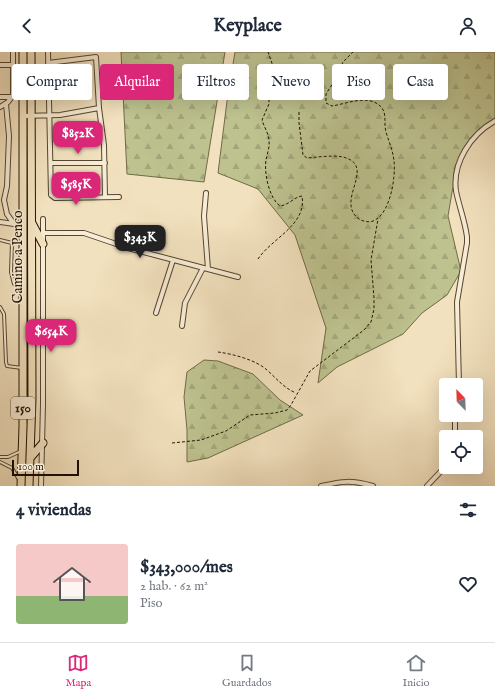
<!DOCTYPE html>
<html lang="es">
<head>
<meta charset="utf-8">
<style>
	:root { --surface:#fff; --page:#f2f2f3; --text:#1f2937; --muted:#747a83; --line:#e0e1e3; --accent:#db2777 }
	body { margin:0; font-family:"IM FELL English",serif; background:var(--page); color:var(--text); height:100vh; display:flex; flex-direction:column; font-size:15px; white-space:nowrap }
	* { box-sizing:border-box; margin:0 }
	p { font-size:13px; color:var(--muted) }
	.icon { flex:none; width:22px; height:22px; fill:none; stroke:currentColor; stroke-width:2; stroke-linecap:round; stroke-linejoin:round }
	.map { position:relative; height:434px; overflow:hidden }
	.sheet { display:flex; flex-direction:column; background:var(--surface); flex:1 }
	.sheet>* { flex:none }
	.top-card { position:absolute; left:12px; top:12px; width:471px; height:36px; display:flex; gap:8px }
	.needle { width:26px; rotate:337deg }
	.tools { position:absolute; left:439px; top:326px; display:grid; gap:8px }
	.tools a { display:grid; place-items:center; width:44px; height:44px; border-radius:4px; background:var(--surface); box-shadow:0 4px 16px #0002; font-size:20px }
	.scale { position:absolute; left:12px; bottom:10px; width:67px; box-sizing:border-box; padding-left:4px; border:2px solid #221301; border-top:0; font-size:11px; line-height:14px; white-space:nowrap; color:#221301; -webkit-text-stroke:3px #f7ecd5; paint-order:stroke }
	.price { position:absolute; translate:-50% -34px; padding:0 9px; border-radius:8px; background:var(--accent); color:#fff; font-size:13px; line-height:26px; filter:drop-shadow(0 1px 2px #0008) }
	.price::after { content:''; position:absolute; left:50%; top:24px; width:12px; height:9px; margin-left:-6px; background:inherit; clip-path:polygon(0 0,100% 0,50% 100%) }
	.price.current { background:#222; color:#fff }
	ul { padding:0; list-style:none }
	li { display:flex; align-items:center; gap:12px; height:100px; padding:0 16px }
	li span { display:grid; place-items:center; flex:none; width:112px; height:80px; border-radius:4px; color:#555 }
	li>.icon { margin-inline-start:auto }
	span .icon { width:48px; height:48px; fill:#fffc; stroke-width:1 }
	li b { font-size:17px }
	h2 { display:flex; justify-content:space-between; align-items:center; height:48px; padding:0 16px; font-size:17px }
	.pill { padding:0 14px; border-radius:4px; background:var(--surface); box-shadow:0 4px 16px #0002; font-size:14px; line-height:36px }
	.pill.current { background:var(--accent); color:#fff }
	header { display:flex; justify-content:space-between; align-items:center; height:52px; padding:0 16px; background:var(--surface); font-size:18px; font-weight:800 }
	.tabs { display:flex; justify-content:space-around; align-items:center; height:56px; border-top:1px solid var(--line); background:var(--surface); font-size:11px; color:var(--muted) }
	.tabs a { display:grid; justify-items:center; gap:2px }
	.tabs .current { color:var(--accent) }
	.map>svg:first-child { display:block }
</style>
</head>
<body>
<header><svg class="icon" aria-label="back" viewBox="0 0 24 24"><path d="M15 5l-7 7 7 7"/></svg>Keyplace<svg class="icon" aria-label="person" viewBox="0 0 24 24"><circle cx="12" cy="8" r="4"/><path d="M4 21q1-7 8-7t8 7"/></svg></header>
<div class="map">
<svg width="495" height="434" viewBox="0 0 495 434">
	<defs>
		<pattern id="forest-firs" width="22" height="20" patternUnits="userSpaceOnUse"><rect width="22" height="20" fill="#bdc28f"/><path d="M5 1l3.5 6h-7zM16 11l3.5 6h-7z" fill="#a2a67a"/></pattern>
	</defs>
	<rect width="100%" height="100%" fill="#f2e1be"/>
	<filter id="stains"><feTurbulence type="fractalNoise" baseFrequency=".005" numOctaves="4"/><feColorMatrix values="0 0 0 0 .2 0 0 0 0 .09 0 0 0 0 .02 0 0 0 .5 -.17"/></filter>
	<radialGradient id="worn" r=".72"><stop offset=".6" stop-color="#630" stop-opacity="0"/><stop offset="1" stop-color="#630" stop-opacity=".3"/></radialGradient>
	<path fill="url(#forest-firs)" stroke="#706a48" d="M 121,0 L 225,0 L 204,130 L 127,122 Z
		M 235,0 L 495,0 L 495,70 L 484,76 L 466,97 L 458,115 L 452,140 L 448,164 L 461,219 L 447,243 L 422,261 L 403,282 L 337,315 L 318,331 L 326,276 L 295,183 L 258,137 L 218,121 L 227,49 Z
		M 204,308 L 218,309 L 253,322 L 280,348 L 303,363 L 208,406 L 187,410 L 187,378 L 184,345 L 187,320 Z"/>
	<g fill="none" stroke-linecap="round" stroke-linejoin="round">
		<g stroke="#564630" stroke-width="4">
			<path id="lane" d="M 20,184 L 12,191 L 11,220 L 14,232 L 21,236
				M 0,188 L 12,191
				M 0,255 L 4,262 L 6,310 L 7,314 L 22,316
				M 0,405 L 8,405 L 19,400
				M 0,410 L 12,416 L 18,426"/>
		</g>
		<g stroke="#564630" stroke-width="6">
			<path id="street" d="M 48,0 L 51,143 L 55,146 L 119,145
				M 48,11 L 96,5 L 99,56 L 104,93 L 105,145
				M 0,13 L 12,13
				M 0,45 L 12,45
				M 6,52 L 9,84 L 7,134 L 4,148 L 7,162 L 14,172
				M 0,55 L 8,50 L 13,43 L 13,0
				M 23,64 L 60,63 L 99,56
				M 51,111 L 105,111
				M 206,141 L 204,164 L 208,217
				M 0,170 L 14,172 L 23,170
				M 43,181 L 84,181 L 128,196 L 238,225
				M 156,261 L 173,208
				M 182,274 L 185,251 L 203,216
				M 459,333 L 457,250 L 467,191 L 467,185 C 465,169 459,154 456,139 C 452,111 471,82 495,69
				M 455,363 L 455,385
				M 41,434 L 43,352 L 43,167
				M 321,434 C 343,429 351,428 373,434
				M 427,434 L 446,414"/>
		</g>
		<g stroke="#221301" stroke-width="9">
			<path id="highway" d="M 32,171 L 43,192
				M 31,405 L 43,391
				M 21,434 L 23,374 L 23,0
				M 29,434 L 32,346 L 31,0"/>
		</g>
		<path stroke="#221301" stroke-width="1" stroke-dasharray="3 2" stroke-linecap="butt" d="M 299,60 L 299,71 L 303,103 L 307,106 C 317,105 334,103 343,105 C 378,114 334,149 359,167 C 362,169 369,171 373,169 C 390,163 396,125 394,109 C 393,99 389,90 386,80 C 383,69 389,58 376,51 C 364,44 345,52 332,54 L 326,51 L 326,42 L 335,28 L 343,10 L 353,0
			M 258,207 C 272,186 307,173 302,144 C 294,145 289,153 280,154 C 269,146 264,121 266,108 C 267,102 270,95 269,89 C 269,82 264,75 262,68 L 269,52 L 269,36 L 275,20 L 268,0
			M 218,300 C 233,302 256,308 267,318 C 277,327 284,336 296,341
			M 172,391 L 201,388 L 226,379 L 250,363 L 275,361 L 287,358 L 291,353 L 310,319 L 364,278 L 371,270 L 374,257 L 374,246 L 371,208 L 378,167"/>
		<use href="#lane" stroke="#f7ecd5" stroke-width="2"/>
		<use href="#street" stroke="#f7ecd5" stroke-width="4"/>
		<use href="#highway" stroke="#f2e1be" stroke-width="7"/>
	</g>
	<g text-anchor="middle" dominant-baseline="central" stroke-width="3" stroke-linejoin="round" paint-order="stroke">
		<rect fill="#f7ecd5" stroke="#625441" stroke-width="1" x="11" y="345" width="24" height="22" rx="3"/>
		<g font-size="13" font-weight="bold" fill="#221301">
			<text x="23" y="356">150</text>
		</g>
		<g font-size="14" fill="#221301" stroke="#f7ecd5">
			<text transform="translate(18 205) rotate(-90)">Camino a Penco</text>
		</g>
	</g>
	<rect width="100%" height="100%" filter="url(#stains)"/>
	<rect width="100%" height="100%" fill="url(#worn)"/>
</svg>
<div class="tools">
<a><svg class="needle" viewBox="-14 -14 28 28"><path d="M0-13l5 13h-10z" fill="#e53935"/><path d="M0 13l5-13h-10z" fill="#747a83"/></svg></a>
<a><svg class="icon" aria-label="locate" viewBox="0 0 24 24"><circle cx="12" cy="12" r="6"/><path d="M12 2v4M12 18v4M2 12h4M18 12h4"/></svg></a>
</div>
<div class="scale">100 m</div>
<b class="price" style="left:78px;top:103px">$852K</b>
<b class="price" style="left:76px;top:154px">$585K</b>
<b class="price current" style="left:140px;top:207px">$343K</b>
<b class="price" style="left:51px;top:301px">$654K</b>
<div class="top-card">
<a class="pill">Comprar</a>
<a class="pill current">Alquilar</a>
<a class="pill">Filtros</a>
<a class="pill">Nuevo</a>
<a class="pill">Piso</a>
<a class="pill">Casa</a>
</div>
</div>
<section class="sheet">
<h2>4 viviendas<svg class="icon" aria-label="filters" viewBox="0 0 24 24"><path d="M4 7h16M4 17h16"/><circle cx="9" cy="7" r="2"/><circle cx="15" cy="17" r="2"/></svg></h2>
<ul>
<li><span style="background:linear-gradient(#f6c9c9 65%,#8fb573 0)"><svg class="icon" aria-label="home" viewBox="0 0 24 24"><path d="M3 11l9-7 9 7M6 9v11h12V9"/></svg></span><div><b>$343,000/mes</b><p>2 hab. · 62 m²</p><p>Piso</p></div><svg class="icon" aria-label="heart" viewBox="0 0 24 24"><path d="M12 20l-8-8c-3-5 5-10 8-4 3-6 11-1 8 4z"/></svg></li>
</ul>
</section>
<nav class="tabs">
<a class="current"><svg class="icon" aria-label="map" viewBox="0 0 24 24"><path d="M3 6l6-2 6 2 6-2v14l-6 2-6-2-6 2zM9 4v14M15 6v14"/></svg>Mapa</a>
<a><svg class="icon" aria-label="saved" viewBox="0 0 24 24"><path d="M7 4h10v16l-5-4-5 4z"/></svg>Guardados</a>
<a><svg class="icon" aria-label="home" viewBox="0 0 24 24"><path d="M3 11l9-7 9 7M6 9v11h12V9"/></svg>Inicio</a>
</nav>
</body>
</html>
